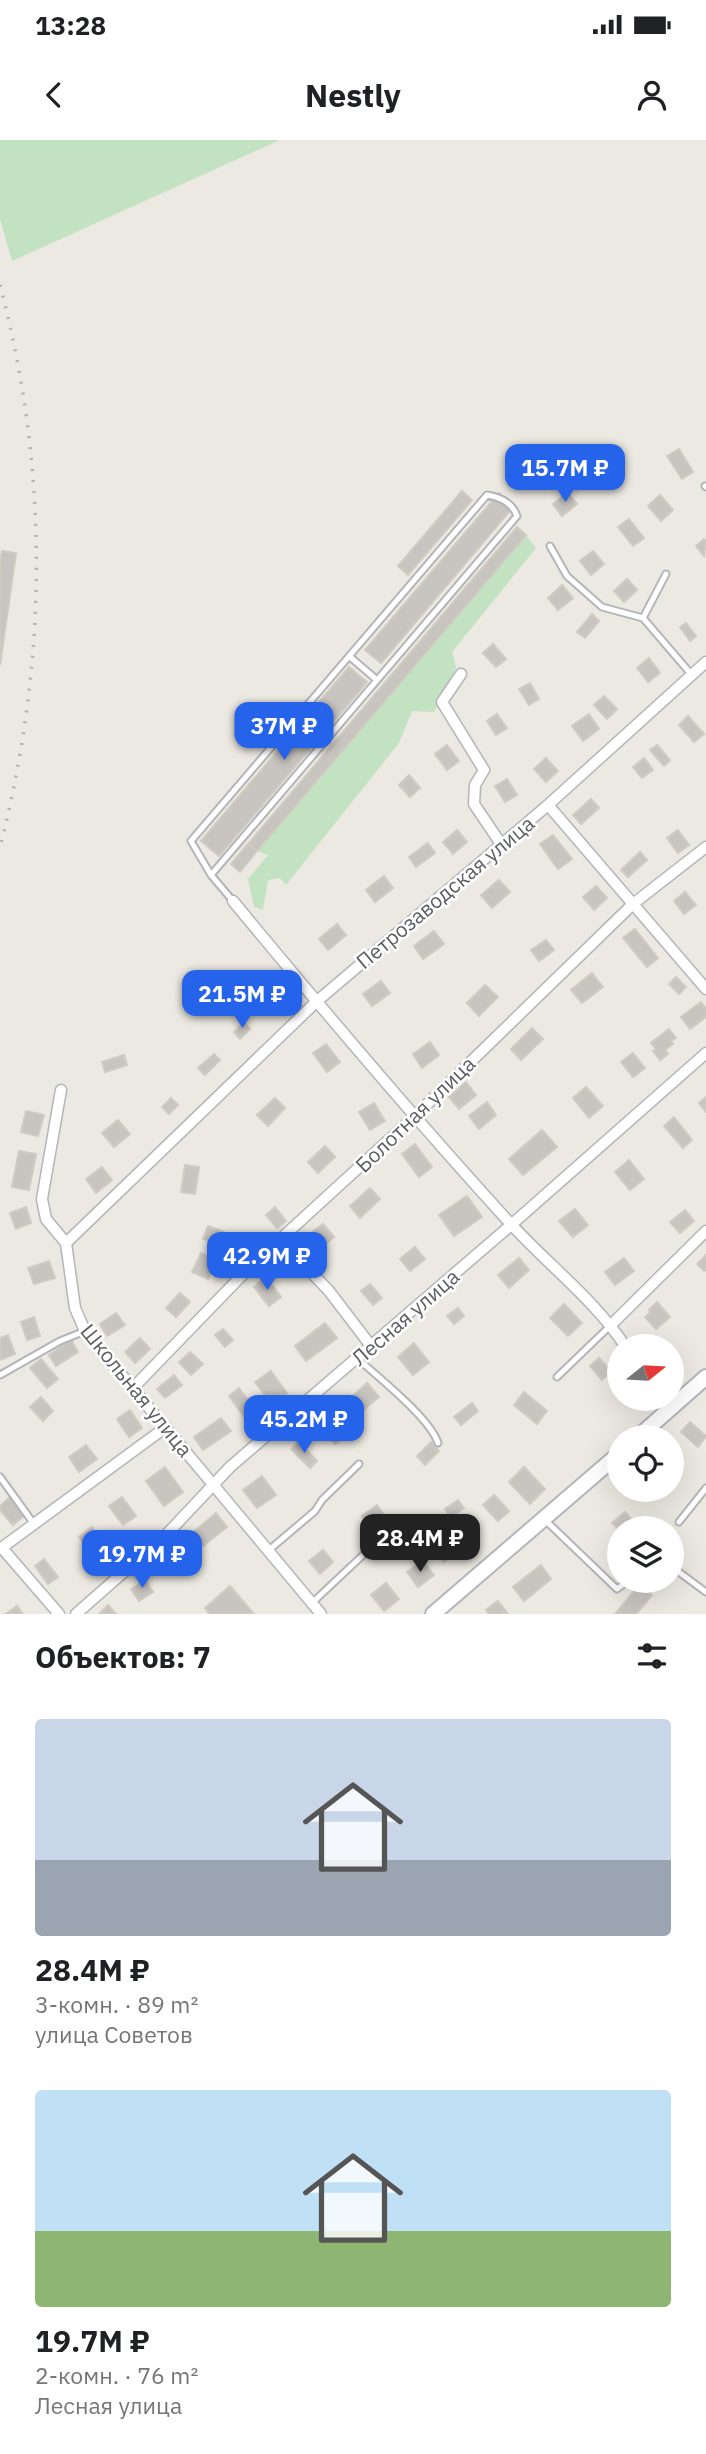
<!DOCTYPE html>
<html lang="ru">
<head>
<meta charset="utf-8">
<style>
	:root { --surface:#fff; --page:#f6f6f6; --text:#202124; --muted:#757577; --accent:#2563eb }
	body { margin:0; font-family:"IBM Plex Sans",sans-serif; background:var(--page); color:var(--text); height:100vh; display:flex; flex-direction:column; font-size:26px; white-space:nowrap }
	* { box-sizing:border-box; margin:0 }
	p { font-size:23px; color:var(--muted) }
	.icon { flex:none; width:38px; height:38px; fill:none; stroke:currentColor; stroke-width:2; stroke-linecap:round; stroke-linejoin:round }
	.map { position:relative; height:1474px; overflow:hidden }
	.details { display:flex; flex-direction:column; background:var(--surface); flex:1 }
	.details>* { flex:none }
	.needle { width:46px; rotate:72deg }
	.buttons { position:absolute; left:607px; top:1194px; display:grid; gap:14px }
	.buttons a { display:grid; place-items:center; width:77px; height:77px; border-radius:50%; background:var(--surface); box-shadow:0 7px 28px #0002; font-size:35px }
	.price { position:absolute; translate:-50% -60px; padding:0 16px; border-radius:14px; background:var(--accent); color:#fff; font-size:23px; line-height:46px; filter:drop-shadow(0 2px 4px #0008) }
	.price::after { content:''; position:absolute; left:50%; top:42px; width:21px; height:16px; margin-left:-10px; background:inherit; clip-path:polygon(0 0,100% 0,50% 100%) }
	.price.selected { background:#222; color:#fff }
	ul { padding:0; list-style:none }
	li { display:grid; align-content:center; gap:14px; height:371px; padding:0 35px }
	li span { display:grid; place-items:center; height:217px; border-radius:7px; color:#555 }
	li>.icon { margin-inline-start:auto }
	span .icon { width:126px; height:126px; fill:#fffc; stroke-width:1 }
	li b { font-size:30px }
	h2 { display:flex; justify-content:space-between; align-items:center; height:84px; padding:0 35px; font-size:30px }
	.status { display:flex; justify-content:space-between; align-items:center; height:49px; padding:0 35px; background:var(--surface); direction:ltr }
	.status svg { height:19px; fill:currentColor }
	header { display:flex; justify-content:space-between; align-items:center; height:91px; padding:0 35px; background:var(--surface); font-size:32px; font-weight:800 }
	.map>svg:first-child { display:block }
</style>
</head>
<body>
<div class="status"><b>13:28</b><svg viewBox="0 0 49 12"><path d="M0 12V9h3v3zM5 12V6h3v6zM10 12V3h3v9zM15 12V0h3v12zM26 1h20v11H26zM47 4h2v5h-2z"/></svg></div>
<header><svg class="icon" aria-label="back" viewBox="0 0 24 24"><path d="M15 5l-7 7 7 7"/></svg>Nestly<svg class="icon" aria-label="person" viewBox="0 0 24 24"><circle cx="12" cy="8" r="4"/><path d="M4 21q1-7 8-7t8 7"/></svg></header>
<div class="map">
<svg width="706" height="1474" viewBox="0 0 706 1474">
	<rect width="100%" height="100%" fill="#ece9e2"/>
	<path fill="#c3e2c1" d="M 0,0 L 280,0 L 12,121 L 0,79 Z
		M 526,395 L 536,408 L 452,512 L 456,528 L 434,572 L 412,571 L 399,603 L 286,745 L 280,738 L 268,740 L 263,770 L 254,767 L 248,739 L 268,715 L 257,711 Z"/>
	<path fill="#c8c4c0" stroke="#d0cbc1" stroke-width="2" d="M 679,309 L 693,332 L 682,339 L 667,316 Z
		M 462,351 L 472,360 L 408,435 L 398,426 Z
		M 499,353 L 514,366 L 381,523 L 365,510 Z
		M 567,353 L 577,364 L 562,376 L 553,364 Z
		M 660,355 L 673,370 L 661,381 L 648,366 Z
		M 629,379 L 644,398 L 633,406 L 618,387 Z
		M 517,387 L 526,395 L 257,711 L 248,704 Z
		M 704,399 L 706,402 L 704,416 L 696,406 Z
		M 2,411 L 16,413 L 0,525 L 0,426 Z
		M 593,411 L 604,424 L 591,435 L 580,421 Z
		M 627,439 L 637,450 L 624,462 L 614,451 Z
		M 562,445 L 573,458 L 558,470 L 548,458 Z
		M 592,474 L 599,481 L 585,498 L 577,492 Z
		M 686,483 L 696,496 L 690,501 L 680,487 Z
		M 493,504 L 506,519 L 496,527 L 483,513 Z
		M 649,518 L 660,533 L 648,542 L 637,528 Z
		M 349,527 L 367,542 L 219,716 L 201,701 Z
		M 530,543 L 539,559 L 529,565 L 519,549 Z
		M 604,556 L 617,569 L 607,579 L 594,565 Z
		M 497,574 L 507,588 L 496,595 L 487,581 Z
		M 589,574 L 599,589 L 583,601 L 572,586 Z
		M 688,576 L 704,594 L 694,602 L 679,585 Z
		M 447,605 L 459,621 L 447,630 L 435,614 Z
		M 657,605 L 670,620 L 664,626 L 650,610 Z
		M 546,618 L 558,631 L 546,642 L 534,629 Z
		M 644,618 L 653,630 L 642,638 L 633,627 Z
		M 409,635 L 420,648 L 410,657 L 399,645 Z
		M 507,639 L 517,655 L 505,662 L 495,646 Z
		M 591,659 L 599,668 L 581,684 L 573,675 Z
		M 457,690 L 467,702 L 453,714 L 443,702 Z
		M 678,690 L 689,705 L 678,713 L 667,698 Z
		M 553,695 L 572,719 L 558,729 L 540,704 Z
		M 428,703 L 435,713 L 416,727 L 409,717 Z
		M 248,704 L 257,711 L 240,732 L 231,724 Z
		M 640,712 L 647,720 L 628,737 L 621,730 Z
		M 384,736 L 393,748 L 375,762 L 366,750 Z
		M 499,740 L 510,752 L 492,768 L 481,755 Z
		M 596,746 L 607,758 L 594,770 L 583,757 Z
		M 685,752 L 696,765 L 684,774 L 674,761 Z
		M 337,784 L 346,795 L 328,810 L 319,799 Z
		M 635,789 L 658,818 L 647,827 L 623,798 Z
		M 434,791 L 444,804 L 423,819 L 414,806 Z
		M 546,800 L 554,810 L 539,821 L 531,810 Z
		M 592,833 L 603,847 L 582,863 L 571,850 Z
		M 676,837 L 686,847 L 679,854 L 669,844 Z
		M 381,841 L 390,853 L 372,866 L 363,854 Z
		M 485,845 L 498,857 L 479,876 L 467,863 Z
		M 274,848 L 283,858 L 266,873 L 257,863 Z
		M 701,862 L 706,869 L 706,877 L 690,889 L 681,877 Z
		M 244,882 L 250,889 L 240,899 L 234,892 Z
		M 532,888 L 543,899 L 521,920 L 511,909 Z
		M 669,889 L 676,898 L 671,901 L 673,904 L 665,910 L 668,914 L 660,920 L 653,911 L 656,909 L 651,903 Z
		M 430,902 L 439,915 L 422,928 L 413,914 Z
		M 326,904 L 340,922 L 327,932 L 313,913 Z
		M 633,913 L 645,928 L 633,937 L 621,922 Z
		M 214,914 L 220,920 L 205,935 L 198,928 Z
		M 124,915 L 127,925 L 105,932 L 102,922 Z
		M 466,942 L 476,955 L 459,969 L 449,957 Z
		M 586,947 L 603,966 L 589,978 L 573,958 Z
		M 706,957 L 706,972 L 699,963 Z
		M 171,958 L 178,965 L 169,974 L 162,967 Z
		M 275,958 L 285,968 L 268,986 L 257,975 Z
		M 487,962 L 496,975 L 479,989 L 469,976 Z
		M 374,963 L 385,981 L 370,990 L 359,972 Z
		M 26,971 L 44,975 L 38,996 L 21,992 Z
		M 674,977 L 692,1000 L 683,1008 L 664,986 Z
		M 118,980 L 130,994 L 114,1007 L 102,993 Z
		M 542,990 L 557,1007 L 523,1035 L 509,1019 Z
		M 415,1004 L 432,1027 L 419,1037 L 402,1014 Z
		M 325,1006 L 335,1017 L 318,1033 L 308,1022 Z
		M 19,1011 L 36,1014 L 29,1050 L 12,1047 Z
		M 629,1020 L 644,1039 L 630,1050 L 615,1032 Z
		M 185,1025 L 199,1027 L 195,1054 L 181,1052 Z
		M 102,1027 L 112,1040 L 96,1053 L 86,1039 Z
		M 370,1048 L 380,1059 L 360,1078 L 350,1066 Z
		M 467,1056 L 482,1077 L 454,1096 L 439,1075 Z
		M 26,1067 L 31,1083 L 16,1089 L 10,1073 Z
		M 275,1067 L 286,1081 L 277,1088 L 266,1075 Z
		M 575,1069 L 588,1085 L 573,1097 L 559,1081 Z
		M 685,1070 L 694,1081 L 680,1093 L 670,1082 Z
		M 323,1084 L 334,1097 L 320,1109 L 309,1095 Z
		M 208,1086 L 224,1092 L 220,1105 L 203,1099 Z
		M 415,1107 L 425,1119 L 410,1131 L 400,1119 Z
		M 201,1113 L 217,1120 L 208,1139 L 192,1132 Z
		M 706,1115 L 706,1129 L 704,1131 L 697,1124 Z
		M 519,1118 L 529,1130 L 509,1148 L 498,1135 Z
		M 624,1118 L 634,1131 L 615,1145 L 605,1132 Z
		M 49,1121 L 55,1138 L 34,1144 L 28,1128 Z
		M 266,1137 L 281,1157 L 269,1166 L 254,1147 Z
		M 370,1144 L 382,1158 L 373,1165 L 361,1151 Z
		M 180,1153 L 190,1162 L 176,1177 L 166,1168 Z
		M 657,1162 L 670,1177 L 656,1189 L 645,1177 L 651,1172 L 649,1170 Z
		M 564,1164 L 582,1183 L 568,1196 L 550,1178 Z
		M 458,1168 L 464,1176 L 454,1184 L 447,1176 Z
		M 116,1173 L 125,1185 L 107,1196 L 100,1184 Z
		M 34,1177 L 40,1196 L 27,1200 L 21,1182 Z
		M 325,1183 L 337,1198 L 306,1221 L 295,1206 Z
		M 223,1189 L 233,1200 L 225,1207 L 215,1195 Z
		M 8,1195 L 15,1214 L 0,1220 L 0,1198 Z
		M 140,1198 L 150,1209 L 135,1223 L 125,1212 Z
		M 71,1200 L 78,1212 L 56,1226 L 49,1215 Z
		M 414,1203 L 429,1222 L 413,1235 L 398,1217 Z
		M 190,1212 L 203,1224 L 191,1235 L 179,1222 Z
		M 672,1214 L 681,1225 L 672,1232 Z
		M 599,1218 L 611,1231 L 602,1240 L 590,1226 Z
		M 41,1219 L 58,1239 L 47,1248 L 30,1228 Z
		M 271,1231 L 287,1253 L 272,1264 L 255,1242 Z
		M 174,1235 L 182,1245 L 165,1258 L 157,1249 Z
		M 367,1243 L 379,1257 L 359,1274 L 347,1261 Z
		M 239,1248 L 255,1270 L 245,1278 L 229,1256 Z
		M 524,1252 L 547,1271 L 537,1284 L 514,1265 Z
		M 41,1257 L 53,1271 L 43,1281 L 30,1267 Z
		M 624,1258 L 638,1258 L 640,1260 L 633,1267 Z
		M 472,1263 L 478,1271 L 461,1285 L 454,1277 Z
		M 130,1270 L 142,1288 L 129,1297 L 117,1279 Z
		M 330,1276 L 346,1295 L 335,1304 L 319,1286 Z
		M 221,1278 L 231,1291 L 203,1310 L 194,1297 Z
		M 690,1282 L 706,1296 L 698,1307 L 681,1292 Z
		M 299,1302 L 317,1321 L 310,1328 L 291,1309 Z
		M 431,1302 L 439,1311 L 425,1325 L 417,1316 Z
		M 86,1305 L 97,1319 L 79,1332 L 69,1317 Z
		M 165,1327 L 183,1352 L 164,1366 L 146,1341 Z
		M 524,1327 L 545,1349 L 530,1364 L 509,1342 Z
		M 262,1336 L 276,1355 L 257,1368 L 243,1350 Z
		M 494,1355 L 509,1371 L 498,1381 L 483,1365 Z
		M 10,1357 L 25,1375 L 13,1385 L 0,1370 L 0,1366 Z
		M 122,1357 L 136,1376 L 123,1385 L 109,1366 Z
		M 458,1360 L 464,1368 L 451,1377 L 445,1369 Z
		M 377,1365 L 387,1379 L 372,1390 L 362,1376 Z
		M 625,1372 L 638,1387 L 620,1388 L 620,1391 L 612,1383 Z
		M 216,1373 L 227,1387 L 203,1406 L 192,1393 Z
		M 92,1387 L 103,1403 L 90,1413 L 79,1397 Z
		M 446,1402 L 455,1413 L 444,1422 L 435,1411 Z
		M 323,1410 L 333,1422 L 320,1434 L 309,1421 Z
		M 44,1419 L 58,1437 L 48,1444 L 35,1426 Z
		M 423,1421 L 434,1435 L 418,1447 L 407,1432 Z
		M 541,1425 L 551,1439 L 524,1461 L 513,1447 Z
		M 145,1440 L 153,1452 L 139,1461 L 131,1449 Z
		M 386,1443 L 399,1459 L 384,1471 L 371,1455 Z
		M 640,1444 L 652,1455 L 636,1474 L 615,1474 Z
		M 230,1446 L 254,1474 L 210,1474 L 205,1468 Z
		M 498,1461 L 508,1474 L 489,1474 L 486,1470 Z
		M 108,1465 L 116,1474 L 99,1474 Z
		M 17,1466 L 23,1474 L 6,1474 Z"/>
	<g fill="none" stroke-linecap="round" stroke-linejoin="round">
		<g stroke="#b3b5b9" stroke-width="9">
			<path id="service" d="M 705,346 L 706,347
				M 550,406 L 567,436 L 602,467 L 643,478 L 691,534
				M 643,478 L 666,434
				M 349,516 L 377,540
				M 211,735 L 517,376 C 512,362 500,357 487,355 L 191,701 L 211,735 L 233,761
				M 357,1218 C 378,1237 430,1278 438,1303
				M 0,1235 L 60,1201 L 85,1191
				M 557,1237 L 610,1186
				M 0,1337 L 34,1384
				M 544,1379 L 617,1449 L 629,1440
				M 679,1382 L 706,1348
				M 269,1410 L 315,1371 L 322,1360 L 359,1324
				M 672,1427 L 706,1452
				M 312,1463 L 379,1400"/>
		</g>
		<g stroke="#b3b5b9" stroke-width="13">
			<path id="minor" d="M 461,534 L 442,562 L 484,630 L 475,645 L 474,664 L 501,704
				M 548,665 L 706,849
				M 233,761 C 323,870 414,978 509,1082 C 547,1124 594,1159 625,1206
				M 61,950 L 42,1059 L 46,1079 L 66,1103 L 75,1168 L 85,1191 L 321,1474
				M 281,1100 L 329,1151 L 371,1206
				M 66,1103 L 316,862 L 548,665 L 706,522
				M 611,1185 L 706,1091
				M 132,1249 L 250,1127 L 415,976 L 633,764 L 706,707
				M 664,1258 L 672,1267
				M 2,1408 L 59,1474
				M 0,1409 L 166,1287
				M 76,1474 L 167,1394 L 230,1327 L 511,1085 L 706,913"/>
		</g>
		<g stroke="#b2b5b9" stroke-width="18">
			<path id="secondary" d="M 638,1297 L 706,1237
				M 433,1474 L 620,1313"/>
		</g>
		<use href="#service" stroke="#fff" stroke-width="5"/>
		<use href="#minor" stroke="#fff" stroke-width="10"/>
		<use href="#secondary" stroke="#fff" stroke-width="14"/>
		<path stroke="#b1b2b2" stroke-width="3.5" stroke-dasharray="2 9" stroke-linecap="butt" d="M 0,145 C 49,330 48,521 0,707"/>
	</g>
	<g text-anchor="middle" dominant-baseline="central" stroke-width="5" stroke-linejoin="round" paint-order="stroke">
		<g font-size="21" fill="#5b5e62" stroke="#fff">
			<text transform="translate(445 752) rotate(-40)">Петрозаводская улица</text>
			<text transform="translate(415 974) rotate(-44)">Болотная улица</text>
			<text transform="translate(405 1177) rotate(-41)">Лесная улица</text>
			<text transform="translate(137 1250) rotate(51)">Школьная улица</text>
		</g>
	</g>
</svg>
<div class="buttons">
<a><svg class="needle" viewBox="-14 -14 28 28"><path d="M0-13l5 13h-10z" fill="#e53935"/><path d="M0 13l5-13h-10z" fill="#757577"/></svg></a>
<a><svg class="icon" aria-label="locate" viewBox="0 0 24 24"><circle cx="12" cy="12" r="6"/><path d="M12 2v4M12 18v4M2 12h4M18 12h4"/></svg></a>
<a><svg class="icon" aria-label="layers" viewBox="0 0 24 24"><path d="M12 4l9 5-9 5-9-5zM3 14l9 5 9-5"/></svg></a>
</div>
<b class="price" style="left:565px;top:364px">15.7M ₽</b>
<b class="price" style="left:284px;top:622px">37M ₽</b>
<b class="price" style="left:242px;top:890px">21.5M ₽</b>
<b class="price" style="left:267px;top:1152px">42.9M ₽</b>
<b class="price" style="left:304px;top:1315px">45.2M ₽</b>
<b class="price selected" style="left:420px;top:1434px">28.4M ₽</b>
<b class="price" style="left:142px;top:1450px">19.7M ₽</b>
</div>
<section class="details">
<h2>Объектов: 7<svg class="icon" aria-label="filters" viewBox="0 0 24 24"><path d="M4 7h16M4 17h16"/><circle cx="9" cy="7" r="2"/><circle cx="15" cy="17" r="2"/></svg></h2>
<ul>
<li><span style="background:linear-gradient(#c9d6e8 65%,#9aa5b1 0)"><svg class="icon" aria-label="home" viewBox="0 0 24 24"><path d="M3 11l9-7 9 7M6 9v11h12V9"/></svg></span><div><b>28.4M ₽</b><p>3-комн. · 89 m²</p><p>улица Советов</p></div></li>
<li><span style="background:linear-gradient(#bfe0f5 65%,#8fb573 0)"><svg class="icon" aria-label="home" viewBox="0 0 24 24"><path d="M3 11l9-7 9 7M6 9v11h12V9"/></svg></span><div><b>19.7M ₽</b><p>2-комн. · 76 m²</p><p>Лесная улица</p></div></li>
</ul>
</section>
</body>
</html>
